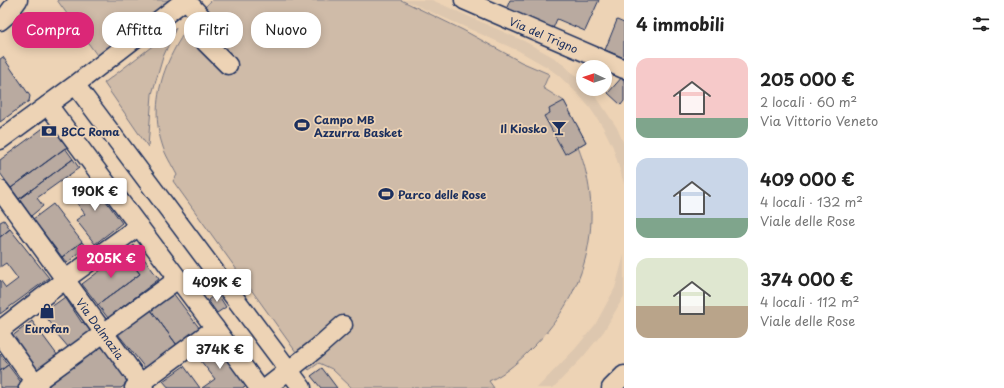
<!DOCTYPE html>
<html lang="it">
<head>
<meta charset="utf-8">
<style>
	:root { --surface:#fff; --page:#f2f2f2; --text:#222; --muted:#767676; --accent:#db2777 }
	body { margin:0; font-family:"Playpen Sans",sans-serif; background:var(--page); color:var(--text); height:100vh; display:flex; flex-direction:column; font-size:15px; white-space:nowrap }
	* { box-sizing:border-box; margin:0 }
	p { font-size:13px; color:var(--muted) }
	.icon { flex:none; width:22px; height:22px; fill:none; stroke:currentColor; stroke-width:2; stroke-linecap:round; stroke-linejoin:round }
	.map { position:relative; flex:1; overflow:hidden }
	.drawer { display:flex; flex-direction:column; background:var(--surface); width:380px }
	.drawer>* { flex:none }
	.guide { position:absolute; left:12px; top:12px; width:380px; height:36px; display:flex; gap:8px }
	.needle { width:26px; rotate:273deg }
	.buttons { position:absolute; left:576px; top:60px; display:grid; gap:8px }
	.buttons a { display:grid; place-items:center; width:36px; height:36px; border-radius:50%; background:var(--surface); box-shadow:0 2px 10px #0003; font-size:20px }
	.price { position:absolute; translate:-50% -34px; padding:0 9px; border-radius:4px; background:#fff; color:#222; font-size:13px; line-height:26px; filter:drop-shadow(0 1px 2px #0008) }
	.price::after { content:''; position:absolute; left:50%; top:24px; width:12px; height:9px; margin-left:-6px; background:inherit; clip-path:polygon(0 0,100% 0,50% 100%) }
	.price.on { background:var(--accent); color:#fff }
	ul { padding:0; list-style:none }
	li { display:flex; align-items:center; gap:12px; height:100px; padding:0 12px }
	li span { display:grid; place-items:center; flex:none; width:112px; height:80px; border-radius:12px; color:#555 }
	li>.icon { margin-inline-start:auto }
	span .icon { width:48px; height:48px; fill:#fffc; stroke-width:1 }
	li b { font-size:17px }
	h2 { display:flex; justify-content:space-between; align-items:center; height:48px; padding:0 12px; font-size:17px }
	.chip { padding:0 14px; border-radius:16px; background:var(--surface); box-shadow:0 2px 10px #0003; font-size:14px; line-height:36px }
	.chip.on { background:var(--accent); color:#fff }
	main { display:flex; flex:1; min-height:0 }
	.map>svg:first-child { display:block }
</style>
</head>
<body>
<main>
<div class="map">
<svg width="624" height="388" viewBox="0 0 624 388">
	<rect width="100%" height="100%" fill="#edd3b5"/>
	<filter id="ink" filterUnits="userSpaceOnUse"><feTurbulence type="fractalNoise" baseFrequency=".025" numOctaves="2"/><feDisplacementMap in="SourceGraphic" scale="8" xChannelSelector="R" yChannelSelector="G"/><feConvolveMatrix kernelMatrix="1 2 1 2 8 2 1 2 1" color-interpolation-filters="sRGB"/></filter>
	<g filter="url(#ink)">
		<path fill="#ddc7af" d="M 404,0 L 432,0 L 524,41 L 553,57 L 565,66 L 583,83 L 583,89 L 589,89 L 599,101 L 617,128 L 624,144 L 624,184 L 613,147 L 603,127 L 590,108 L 579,95 L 558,75 L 547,67 L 519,51 Z
			M 624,255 L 624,296 L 604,331 L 583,357 L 553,388 L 537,388 L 575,349 L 595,325 L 615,288 Z"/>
		<path fill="#cfbba8" stroke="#757583" d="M 57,0 L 170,0 L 155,11 L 99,58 Z
			M 212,0 L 401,0 L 463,30 L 521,62 L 549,74 L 543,88 L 564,101 L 586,142 L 578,147 C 606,219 588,291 534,346 C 521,359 507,373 489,381 L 494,388 L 352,388 L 332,369 L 319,363 L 309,370 L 173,181 L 177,175 C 172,165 165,155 162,144 C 145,92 175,35 212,0 Z
			M 176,28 L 163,57 L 152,94 L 148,147 L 104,83 Z"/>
		<path fill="#b9aaa0" stroke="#1b2f5e" d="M 510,0 L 599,0 L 585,31 L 557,19 L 551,33 L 505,12 Z
			M 617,20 L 624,23 L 624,58 L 605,50 Z
			M 3,57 L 30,96 L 29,101 L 0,122 L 0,59 Z
			M 623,76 L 624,78 L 624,101 L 621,105 L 608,93 Z
			M 564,101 L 586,142 L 565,154 L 544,116 L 550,113 L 549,109 Z
			M 50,123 L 67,147 L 11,188 L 0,173 L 0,160 Z
			M 65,148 L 73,159 L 19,199 L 11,188 Z
			M 73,159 L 79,168 L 37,198 L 43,206 L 31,216 L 19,199 Z
			M 90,179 L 122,223 L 95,244 L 76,220 L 85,214 L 70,194 Z
			M 53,204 L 82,242 L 62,257 L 33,219 Z
			M 4,220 L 10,229 L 0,237 L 0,222 Z
			M 10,229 L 49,278 L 0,314 L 0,280 L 6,288 L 18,279 L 6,263 L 0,267 L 0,237 Z
			M 82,242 L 86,247 L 67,263 L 62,257 Z
			M 134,245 L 159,279 L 108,318 L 98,305 L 140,274 L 124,253 Z
			M 124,253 L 140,274 L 98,305 L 82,284 Z
			M 173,293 L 200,329 L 177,345 L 151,310 Z
			M 217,293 L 226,307 L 217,313 L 208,300 Z
			M 65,297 L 82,323 L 83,322 L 91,332 L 69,348 L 51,327 L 53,326 L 43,313 Z
			M 151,310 L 177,345 L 145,368 L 118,334 Z
			M 32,321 L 58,356 L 37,372 L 11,337 Z
			M 215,343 L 246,386 L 244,388 L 202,388 L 215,379 L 197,356 Z
			M 101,346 L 129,382 L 121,388 L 49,388 L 48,386 Z
			M 0,354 L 8,365 L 0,371 Z
			M 8,365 L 23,385 L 18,388 L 0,388 L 0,371 Z
			M 184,366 L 200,388 L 169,388 L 163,381 Z
			M 322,368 L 337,388 L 321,388 L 311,376 Z"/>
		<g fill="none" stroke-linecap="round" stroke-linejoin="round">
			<g stroke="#1b2f5e" stroke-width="21">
				<g id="minor">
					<path d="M 186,0 L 208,24 L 205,42 L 228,65"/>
					<path id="s1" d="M 464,0 L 624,69"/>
					<path d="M 0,21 L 7,15 L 18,0"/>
					<path d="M 80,91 L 302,388"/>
					<path d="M 48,105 L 215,328 L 259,388"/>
					<path d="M 0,140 L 75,85 L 185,0"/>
					<path id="s2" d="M 0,190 L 144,388"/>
					<path d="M 0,330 L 66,279 L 139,226"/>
					<path d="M 0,334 L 39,388"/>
					<path d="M 28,388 L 178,279"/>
					<path d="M 134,388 L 215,328"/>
					<path d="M 266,388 L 317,348 L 343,325"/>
					<path d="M 611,388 L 624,375"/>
				</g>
			</g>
			<use href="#minor" stroke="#edd3b5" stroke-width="18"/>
		</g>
	</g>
	<defs>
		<g id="stadium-bare" transform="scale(1.2)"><path d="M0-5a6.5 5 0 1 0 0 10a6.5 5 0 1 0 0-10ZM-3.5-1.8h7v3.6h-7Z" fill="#1b2f5e" stroke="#edd3b5" stroke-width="2.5" paint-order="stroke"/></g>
		<g id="bar-bare" transform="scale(1.2)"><path d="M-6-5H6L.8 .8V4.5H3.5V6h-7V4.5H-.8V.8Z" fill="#1b2f5e" stroke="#edd3b5" stroke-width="2.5" paint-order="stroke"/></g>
		<g id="bank-bare" transform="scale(1.2)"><path d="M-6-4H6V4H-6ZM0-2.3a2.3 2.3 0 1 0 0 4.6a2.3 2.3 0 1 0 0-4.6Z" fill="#1b2f5e" stroke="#edd3b5" stroke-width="2.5" paint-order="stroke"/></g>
		<g id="shop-bare" transform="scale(1.2)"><path d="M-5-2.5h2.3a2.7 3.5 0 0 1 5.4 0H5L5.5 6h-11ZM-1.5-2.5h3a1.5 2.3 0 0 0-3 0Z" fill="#1b2f5e" stroke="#edd3b5" stroke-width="2.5" paint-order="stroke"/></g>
	</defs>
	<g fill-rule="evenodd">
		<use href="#stadium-bare" x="302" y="125"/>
		<use href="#bar-bare" x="559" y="128"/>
		<use href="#bank-bare" x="49" y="131"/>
		<use href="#stadium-bare" x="386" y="194"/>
		<use href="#shop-bare" x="47" y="311"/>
	</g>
	<g text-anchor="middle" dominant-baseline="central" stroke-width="3.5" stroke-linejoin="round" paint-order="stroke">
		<g font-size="11" fill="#1b2f5e" stroke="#edd3b5">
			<text stroke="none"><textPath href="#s1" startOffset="87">Via del Trigno</textPath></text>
			<text stroke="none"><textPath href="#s2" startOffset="171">Via Dalmazia</textPath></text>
		</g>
		<g font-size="11" font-weight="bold" fill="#1b2f5e" stroke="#edd3b5" text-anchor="start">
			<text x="314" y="119">Campo MB<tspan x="314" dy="13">Azzurra Basket</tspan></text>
			<text x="547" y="128" text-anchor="end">Il Kiosko</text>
			<text x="61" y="131">BCC Roma</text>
			<text x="398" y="194">Parco delle Rose</text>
			<text x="47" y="328" text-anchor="middle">Eurofan</text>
		</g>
	</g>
</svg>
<div class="buttons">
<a><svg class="needle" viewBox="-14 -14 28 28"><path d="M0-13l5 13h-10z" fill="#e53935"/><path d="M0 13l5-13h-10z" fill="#767676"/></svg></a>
</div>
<b class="price" style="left:95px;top:212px">190K €</b>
<b class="price on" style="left:111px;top:279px">205K €</b>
<b class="price" style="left:217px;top:303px">409K €</b>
<b class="price" style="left:220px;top:370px">374K €</b>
<div class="guide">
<a class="chip on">Compra</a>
<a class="chip">Affitta</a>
<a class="chip">Filtri</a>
<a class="chip">Nuovo</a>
</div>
</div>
<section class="drawer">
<h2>4 immobili<svg class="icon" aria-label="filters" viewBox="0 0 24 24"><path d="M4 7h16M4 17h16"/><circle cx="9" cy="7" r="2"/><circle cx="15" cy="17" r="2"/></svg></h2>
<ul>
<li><span style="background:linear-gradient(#f6c9c9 75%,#7fa58c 0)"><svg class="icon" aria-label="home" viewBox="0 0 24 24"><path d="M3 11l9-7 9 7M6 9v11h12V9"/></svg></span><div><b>205 000 €</b><p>2 locali · 60 m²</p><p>Via Vittorio Veneto</p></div></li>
<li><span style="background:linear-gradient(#c9d6e8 75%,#7fa58c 0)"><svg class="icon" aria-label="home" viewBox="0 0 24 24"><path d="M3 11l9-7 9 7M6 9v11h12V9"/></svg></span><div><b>409 000 €</b><p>4 locali · 132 m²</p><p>Viale delle Rose</p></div></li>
<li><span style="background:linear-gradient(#dfe7d0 60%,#b9a48a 0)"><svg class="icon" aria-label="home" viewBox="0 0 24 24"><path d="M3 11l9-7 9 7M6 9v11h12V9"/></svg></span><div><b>374 000 €</b><p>4 locali · 112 m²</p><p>Viale delle Rose</p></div></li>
</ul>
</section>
</main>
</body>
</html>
